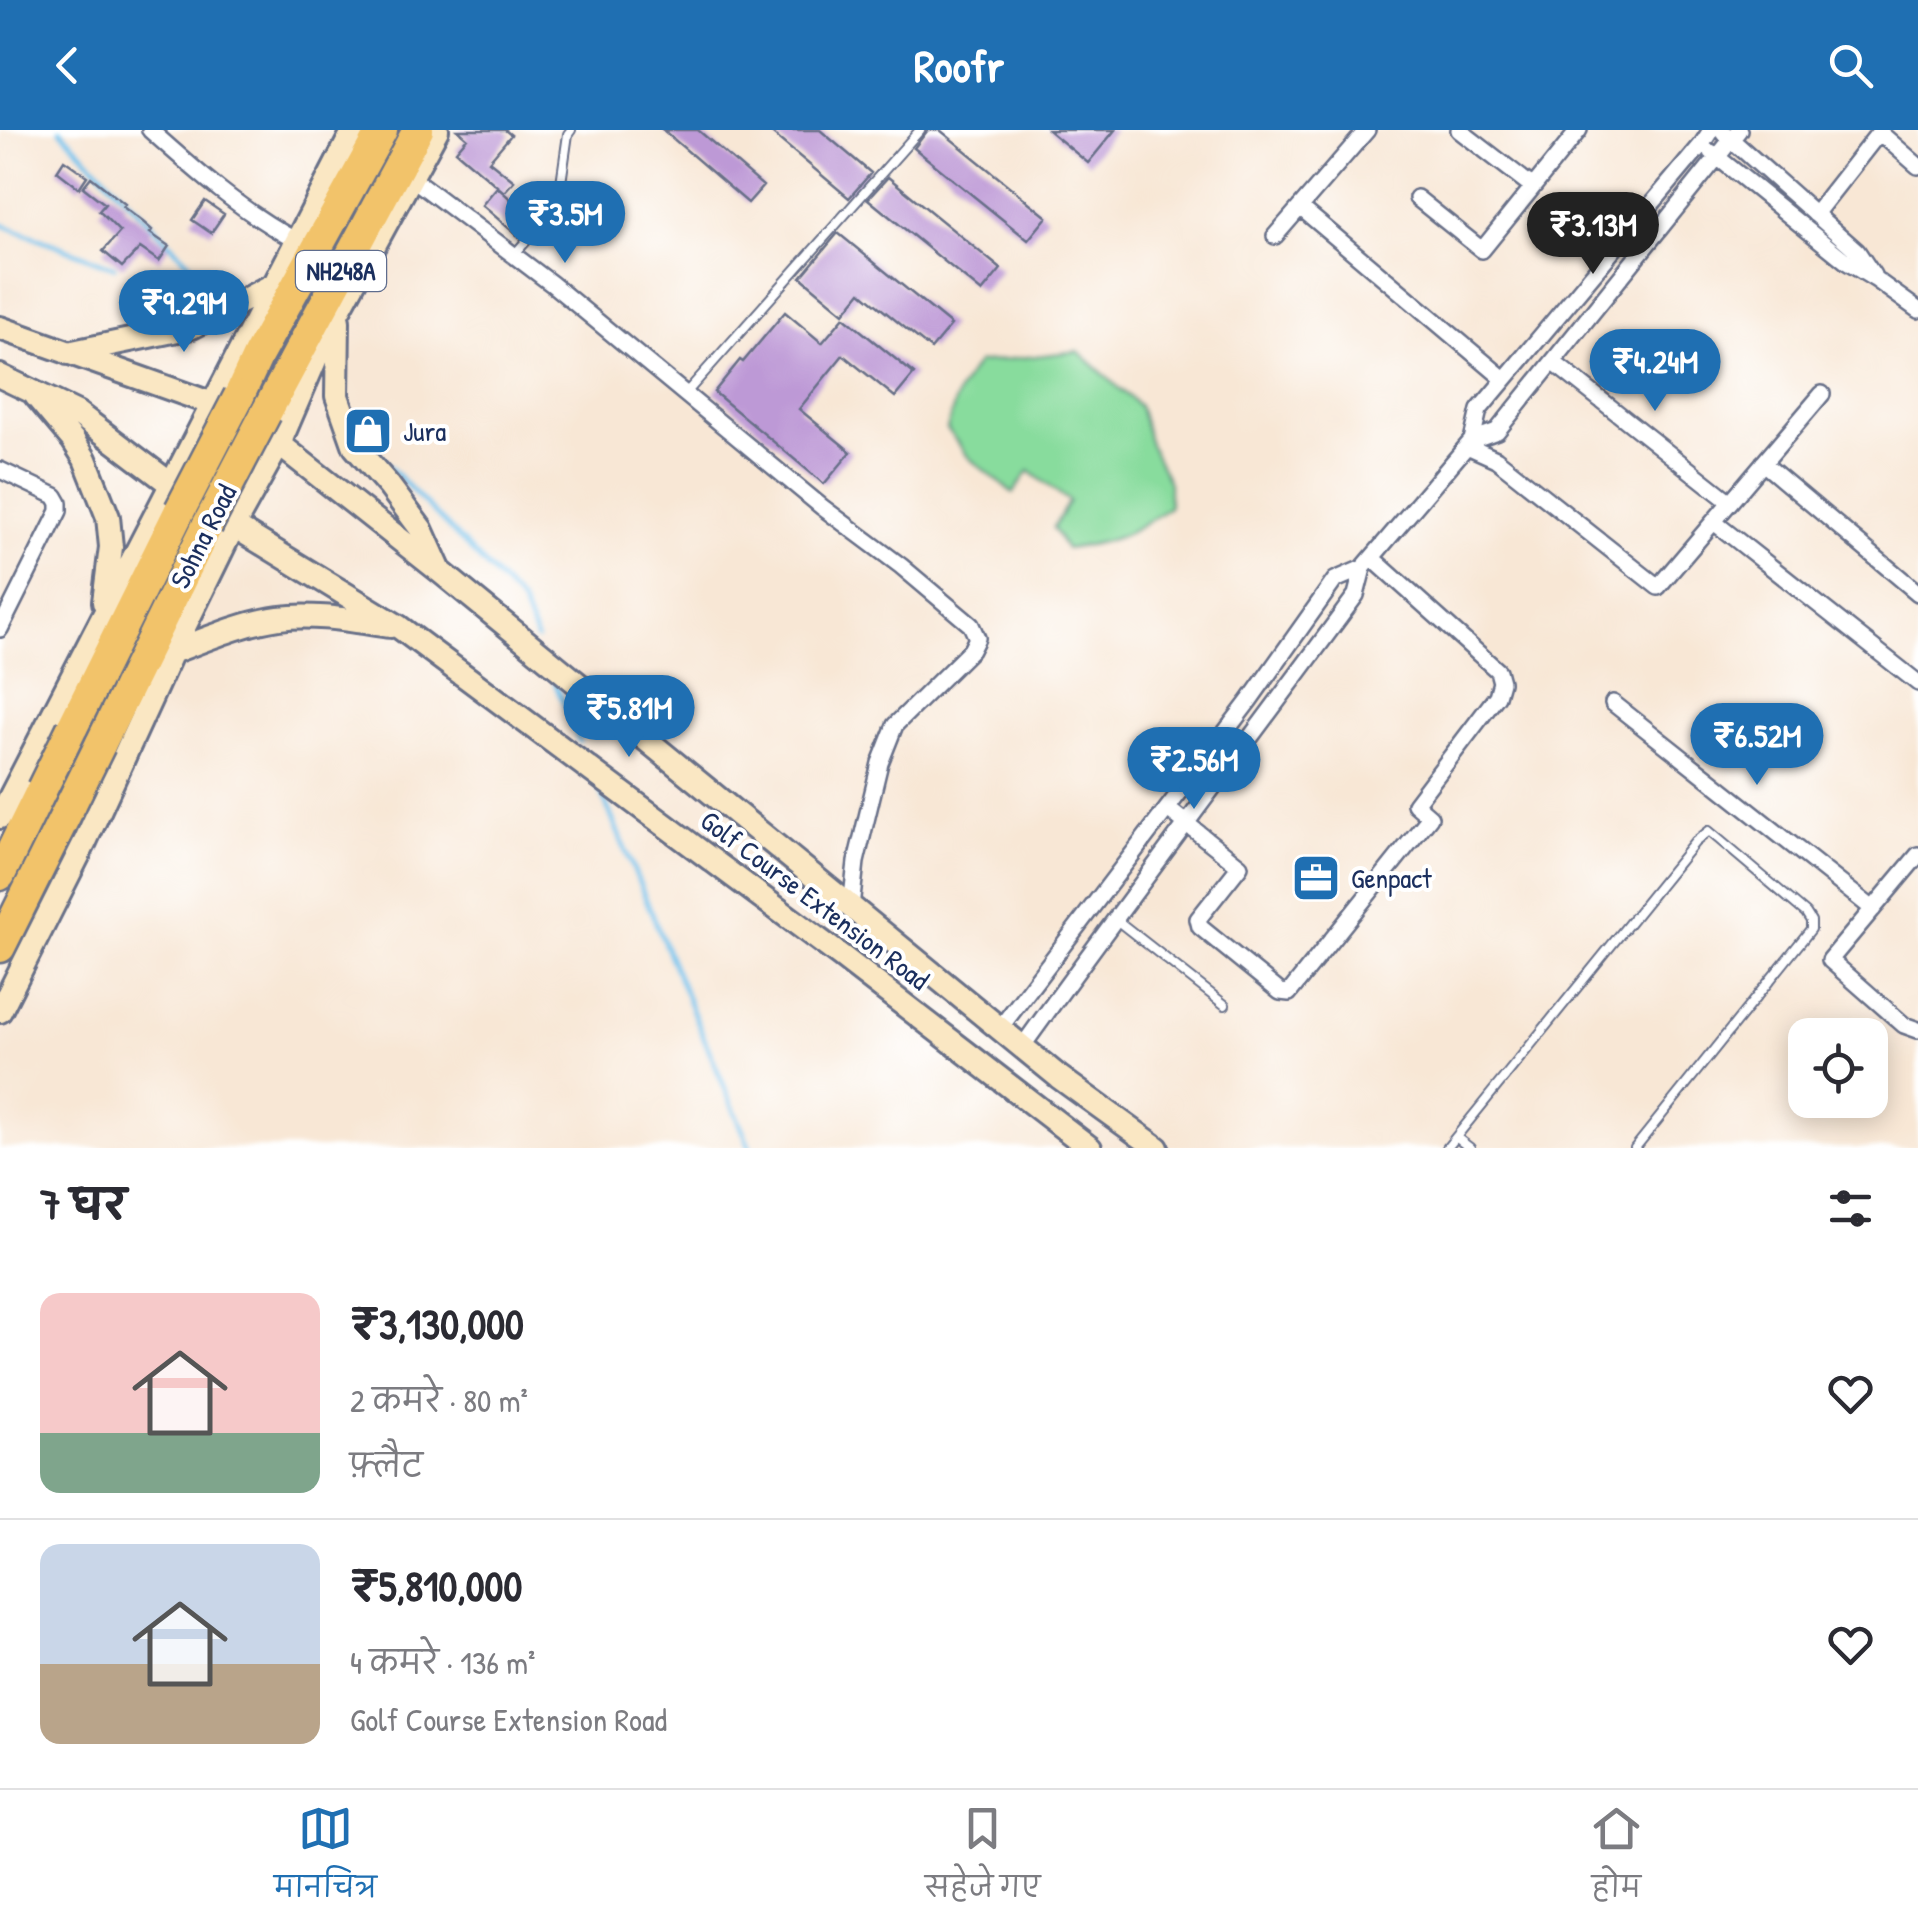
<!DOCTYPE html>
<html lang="hi">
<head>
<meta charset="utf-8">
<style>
	:root { --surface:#fff; --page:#f7f7f7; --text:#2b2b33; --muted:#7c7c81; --line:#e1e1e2; --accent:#1f6fb2 }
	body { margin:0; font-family:"Patrick Hand","Playpen Sans Deva",sans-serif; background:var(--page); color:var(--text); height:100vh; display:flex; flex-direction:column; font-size:38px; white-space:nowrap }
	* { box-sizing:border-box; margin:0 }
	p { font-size:32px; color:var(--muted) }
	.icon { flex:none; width:55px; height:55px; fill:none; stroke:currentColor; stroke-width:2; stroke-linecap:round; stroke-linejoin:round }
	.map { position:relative; height:1018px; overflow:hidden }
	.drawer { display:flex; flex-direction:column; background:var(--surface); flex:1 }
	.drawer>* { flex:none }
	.controls { position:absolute; left:1788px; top:888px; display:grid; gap:20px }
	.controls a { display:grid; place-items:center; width:100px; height:100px; border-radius:20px; background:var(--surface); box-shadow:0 5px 25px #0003; font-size:50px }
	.price { position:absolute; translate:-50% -85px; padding:0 22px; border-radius:35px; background:var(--accent); color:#fff; font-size:32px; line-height:65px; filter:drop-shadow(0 2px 5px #0008) }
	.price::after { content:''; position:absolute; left:50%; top:60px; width:30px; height:22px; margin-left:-15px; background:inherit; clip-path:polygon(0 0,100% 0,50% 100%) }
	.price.active { background:#222; color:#fff }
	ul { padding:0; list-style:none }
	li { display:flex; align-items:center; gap:30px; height:250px; padding:0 40px }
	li+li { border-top:2px solid var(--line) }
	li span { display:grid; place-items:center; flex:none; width:280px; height:200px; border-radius:20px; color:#555 }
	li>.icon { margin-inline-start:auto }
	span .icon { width:120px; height:120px; fill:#fffc; stroke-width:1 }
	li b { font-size:42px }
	h2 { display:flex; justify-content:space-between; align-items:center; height:120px; padding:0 40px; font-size:42px }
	header { display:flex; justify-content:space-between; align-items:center; height:130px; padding:0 40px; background:var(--accent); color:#fff; font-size:45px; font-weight:700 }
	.tab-bar { display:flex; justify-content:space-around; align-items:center; height:140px; border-top:2px solid var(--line); background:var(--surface); font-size:28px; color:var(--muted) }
	.tab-bar a { display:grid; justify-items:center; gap:5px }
	.tab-bar .active { color:var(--accent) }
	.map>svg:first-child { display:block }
</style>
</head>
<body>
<header><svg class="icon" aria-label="back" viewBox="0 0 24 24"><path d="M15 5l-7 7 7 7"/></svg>Roofr<svg class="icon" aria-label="search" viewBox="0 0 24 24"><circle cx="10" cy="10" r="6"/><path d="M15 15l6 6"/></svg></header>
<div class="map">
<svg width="1918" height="1018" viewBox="0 0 1918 1018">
	<rect width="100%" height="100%" fill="#fff"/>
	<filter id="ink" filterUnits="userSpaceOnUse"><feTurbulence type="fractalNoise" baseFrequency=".01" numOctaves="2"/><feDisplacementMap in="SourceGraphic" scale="20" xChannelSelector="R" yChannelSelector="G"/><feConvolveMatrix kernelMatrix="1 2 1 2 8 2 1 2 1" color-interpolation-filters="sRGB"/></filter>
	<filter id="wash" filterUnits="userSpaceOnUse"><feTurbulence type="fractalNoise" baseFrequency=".0048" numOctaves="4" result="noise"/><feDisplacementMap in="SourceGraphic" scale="40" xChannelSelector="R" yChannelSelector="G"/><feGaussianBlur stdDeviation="2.25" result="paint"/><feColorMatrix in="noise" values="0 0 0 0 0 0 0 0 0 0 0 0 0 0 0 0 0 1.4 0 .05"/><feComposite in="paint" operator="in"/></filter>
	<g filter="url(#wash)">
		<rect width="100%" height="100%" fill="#f8e7d5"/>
		<path fill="#88dc9d" stroke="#52867e" stroke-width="2.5" d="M 1078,221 L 1139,276 L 1150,314 L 1169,353 L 1169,377 C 1131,406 1112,412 1066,419 L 1053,398 L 1069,371 L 1029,341 L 1013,363 L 969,328 L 947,299 L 958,262 L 977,233 Z"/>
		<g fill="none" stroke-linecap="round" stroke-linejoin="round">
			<path stroke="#6fc0ea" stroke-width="5" d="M 60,0 L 223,168
				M 0,94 L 114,137
				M 370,317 L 521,472 L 537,509
				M 551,543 L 579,611
				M 599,657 L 750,1018"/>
		</g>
		<g id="blocks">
			<path fill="#bd99d6" d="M 458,0 L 505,0 L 511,5 L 489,31 L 514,51 L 504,62 L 456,21 L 467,8 Z
				M 663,0 L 698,0 L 763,56 L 748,73 Z
				M 768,0 L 820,0 L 871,43 L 849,68 Z
				M 928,0 L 940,0 L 1047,87 L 1028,110 L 914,18 Z
				M 1048,0 L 1115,0 L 1088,33 Z
				M 64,30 L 87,46 L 79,58 L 57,41 Z
				M 91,47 L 125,74 L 123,77 L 143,92 L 152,100 L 150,103 L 169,116 L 159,131 L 140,118 L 122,137 L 103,121 L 120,102 L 99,81 L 105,74 L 83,57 Z
				M 888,47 L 1001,139 L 982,162 L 868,69 Z
				M 497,57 L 534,90 L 519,107 L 482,75 Z
				M 205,71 L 224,84 L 211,103 L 192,90 Z
				M 838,103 L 951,195 L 931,219 L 861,162 L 844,183 L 801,147 Z
				M 785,182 L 822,213 L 844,187 L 914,244 L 895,267 L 843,225 L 799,279 L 851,322 L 824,354 L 714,262 L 740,230 L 743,232 Z"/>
		</g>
	</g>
	<g filter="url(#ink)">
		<use href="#blocks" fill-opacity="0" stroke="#686f88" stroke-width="2.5"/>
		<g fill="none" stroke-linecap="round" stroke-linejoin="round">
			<g stroke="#686f88" stroke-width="12">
				<path id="lane" d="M 514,125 L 540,95 L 560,60 L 568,4 L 571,0
					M 686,263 L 920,0
					M 1114,788 L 1225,875
					M 1457,1008 L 1470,1018
					M 1447,1018 L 1695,712 L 1709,701 L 1806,783 L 1811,791 L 1811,799 L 1635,1018"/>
			</g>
			<g stroke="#686f88" stroke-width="20">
				<path id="street" d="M 150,0 C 196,41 242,82 297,111
					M 1459,0 L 1533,57
					M 1879,2 L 1918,36
					M 1724,3 L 1857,121 L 1873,145
					M 1711,22 L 1847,132 L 1875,149 L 1918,180
					M 412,48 L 552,154 L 822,377 L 901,436 L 971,495 L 977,508 L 971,520 L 895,595 L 880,633 L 856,732 L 851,777
					M 1417,68 L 1482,120 L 1579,0
					M 1300,77 L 1504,249
					M 1815,84 L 1881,0
					M 1275,106 L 1367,0
					M 1553,232 L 1730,372
					M 1472,310 L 1497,301 L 1739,0
					M 1467,316 L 1496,329 L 1658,457 L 1822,264
					M 1763,333 L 1918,463
					M 0,340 L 55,366 L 59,373 L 59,381 L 0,499
					M 1714,392 L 1918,553
					M 1613,573 L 1873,779
					M 1168,679 L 1240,736 L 1198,789 L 1200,797 L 1280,862 L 1289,863 L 1430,687 L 1415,674 L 1497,566 L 1501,552 L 1498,541 L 1372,428
					M 1918,725 L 1830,830 L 1904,895 L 1918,900
					M 1000,898 L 1249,571 L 1335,450 L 1363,438
					M 1022,917 C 1131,765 1245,616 1356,465 L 1363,438 L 1472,310 L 1479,280 L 1702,14 L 1711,0"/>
			</g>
			<g stroke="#686f88" stroke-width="28">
				<path id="secondary" d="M 338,191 L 337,266 L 355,317 L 389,356 L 421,399 L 439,439
					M 0,198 L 213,274 L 279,314 L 441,442 L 1059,947 L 1157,1018
					M 68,223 L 192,197 L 275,154
					M 0,246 L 77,283 L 193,371 L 399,497 L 842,827 L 1090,1018
					M 36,266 L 73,310 L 85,329 L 108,387 L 111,417 L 104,472
					M 172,522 C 207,509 243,493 279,488 C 316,483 354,491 391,496
					M 0,687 L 354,0
					M 0,881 L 85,712 L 172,522 L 233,397 L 279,314 L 328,200 L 437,0"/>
			</g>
			<g stroke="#686f88" stroke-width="35">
				<path id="highway" d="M 239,266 L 258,225 L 382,0
					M 266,283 L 418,0
					M 72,598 L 180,380
					M 100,615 L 207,396
					M 0,745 L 42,659
					M 0,817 L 72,672"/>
			</g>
			<use href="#lane" stroke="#fff" stroke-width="8"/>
			<use href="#street" stroke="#fff" stroke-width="15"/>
			<use href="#secondary" stroke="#fae7c3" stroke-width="22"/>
			<use href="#highway" stroke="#f2c36a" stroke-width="30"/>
			<g stroke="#686f88" stroke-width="35" stroke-linecap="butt">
				<path id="highway-bridge" d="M 180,380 L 239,266
					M 207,396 L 266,283
					M 42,659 L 72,598
					M 72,672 L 100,615"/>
			</g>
			<use href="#highway-bridge" stroke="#f2c36a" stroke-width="30"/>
		</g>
	</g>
	<defs>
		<g id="shop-square" transform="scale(2.5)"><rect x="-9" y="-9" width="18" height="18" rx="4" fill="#1f6fb2" stroke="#fff"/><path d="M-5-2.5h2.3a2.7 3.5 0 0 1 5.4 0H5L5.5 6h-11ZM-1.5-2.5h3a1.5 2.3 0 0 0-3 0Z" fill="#fff"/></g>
		<g id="office-square" transform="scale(2.5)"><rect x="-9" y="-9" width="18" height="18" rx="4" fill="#1f6fb2" stroke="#fff"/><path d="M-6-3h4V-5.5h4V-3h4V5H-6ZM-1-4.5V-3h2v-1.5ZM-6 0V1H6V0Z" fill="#fff"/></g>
	</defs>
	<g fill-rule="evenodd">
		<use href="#shop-square" x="368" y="301"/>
		<use href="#office-square" x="1316" y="748"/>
	</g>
	<g text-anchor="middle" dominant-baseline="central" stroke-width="8" stroke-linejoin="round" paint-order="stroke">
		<rect fill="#fff" stroke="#5f6d8e" stroke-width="2.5" x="296" y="121" width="90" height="40" rx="8"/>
		<g font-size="25" font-weight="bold" fill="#1b2f5e">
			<text x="341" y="141">NH248A</text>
		</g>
		<g font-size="28" fill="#1b2f5e" stroke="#fff" text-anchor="start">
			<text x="403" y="301">Jura</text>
			<text x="1351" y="748">Genpact</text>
		</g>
		<g font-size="28" fill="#1b2f5e" stroke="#fff">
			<text transform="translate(203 406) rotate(-63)">Sohna Road</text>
			<text transform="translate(815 770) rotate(37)">Golf Course Extension Road</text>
		</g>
	</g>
</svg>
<div class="controls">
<a><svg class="icon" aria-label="locate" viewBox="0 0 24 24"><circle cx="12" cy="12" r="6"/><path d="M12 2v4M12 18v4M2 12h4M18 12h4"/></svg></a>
</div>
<b class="price" style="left:565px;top:136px">₹3.5M</b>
<b class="price active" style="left:1593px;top:147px">₹3.13M</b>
<b class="price" style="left:184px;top:225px">₹9.29M</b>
<b class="price" style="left:1655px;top:284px">₹4.24M</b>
<b class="price" style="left:629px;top:630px">₹5.81M</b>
<b class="price" style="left:1757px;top:658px">₹6.52M</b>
<b class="price" style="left:1194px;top:682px">₹2.56M</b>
</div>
<section class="drawer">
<h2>7 घर<svg class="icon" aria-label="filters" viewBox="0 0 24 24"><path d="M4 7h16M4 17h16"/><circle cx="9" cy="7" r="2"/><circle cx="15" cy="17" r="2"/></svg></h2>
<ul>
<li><span style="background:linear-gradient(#f6c9c9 70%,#7fa58c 0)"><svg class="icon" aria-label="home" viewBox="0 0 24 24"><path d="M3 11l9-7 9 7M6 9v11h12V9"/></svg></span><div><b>₹3,130,000</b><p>2 कमरे · 80 m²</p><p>फ़्लैट</p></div><svg class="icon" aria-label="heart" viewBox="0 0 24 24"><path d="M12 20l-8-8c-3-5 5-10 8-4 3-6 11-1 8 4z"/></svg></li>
<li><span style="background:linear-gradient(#c9d6e8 60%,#b9a48a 0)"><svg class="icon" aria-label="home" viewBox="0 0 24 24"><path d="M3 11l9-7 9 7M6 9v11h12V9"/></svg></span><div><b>₹5,810,000</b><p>4 कमरे · 136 m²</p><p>Golf Course Extension Road</p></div><svg class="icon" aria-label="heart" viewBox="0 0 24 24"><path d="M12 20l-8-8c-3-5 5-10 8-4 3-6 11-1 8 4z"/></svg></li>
</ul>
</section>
<nav class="tab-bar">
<a class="active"><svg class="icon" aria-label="map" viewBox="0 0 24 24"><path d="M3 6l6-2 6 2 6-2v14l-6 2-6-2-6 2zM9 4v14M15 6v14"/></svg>मानचित्र</a>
<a><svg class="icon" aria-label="saved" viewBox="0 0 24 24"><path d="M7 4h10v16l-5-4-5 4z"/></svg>सहेजे गए</a>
<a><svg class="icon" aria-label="home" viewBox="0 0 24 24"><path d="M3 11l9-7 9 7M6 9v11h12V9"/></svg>होम</a>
</nav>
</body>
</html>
